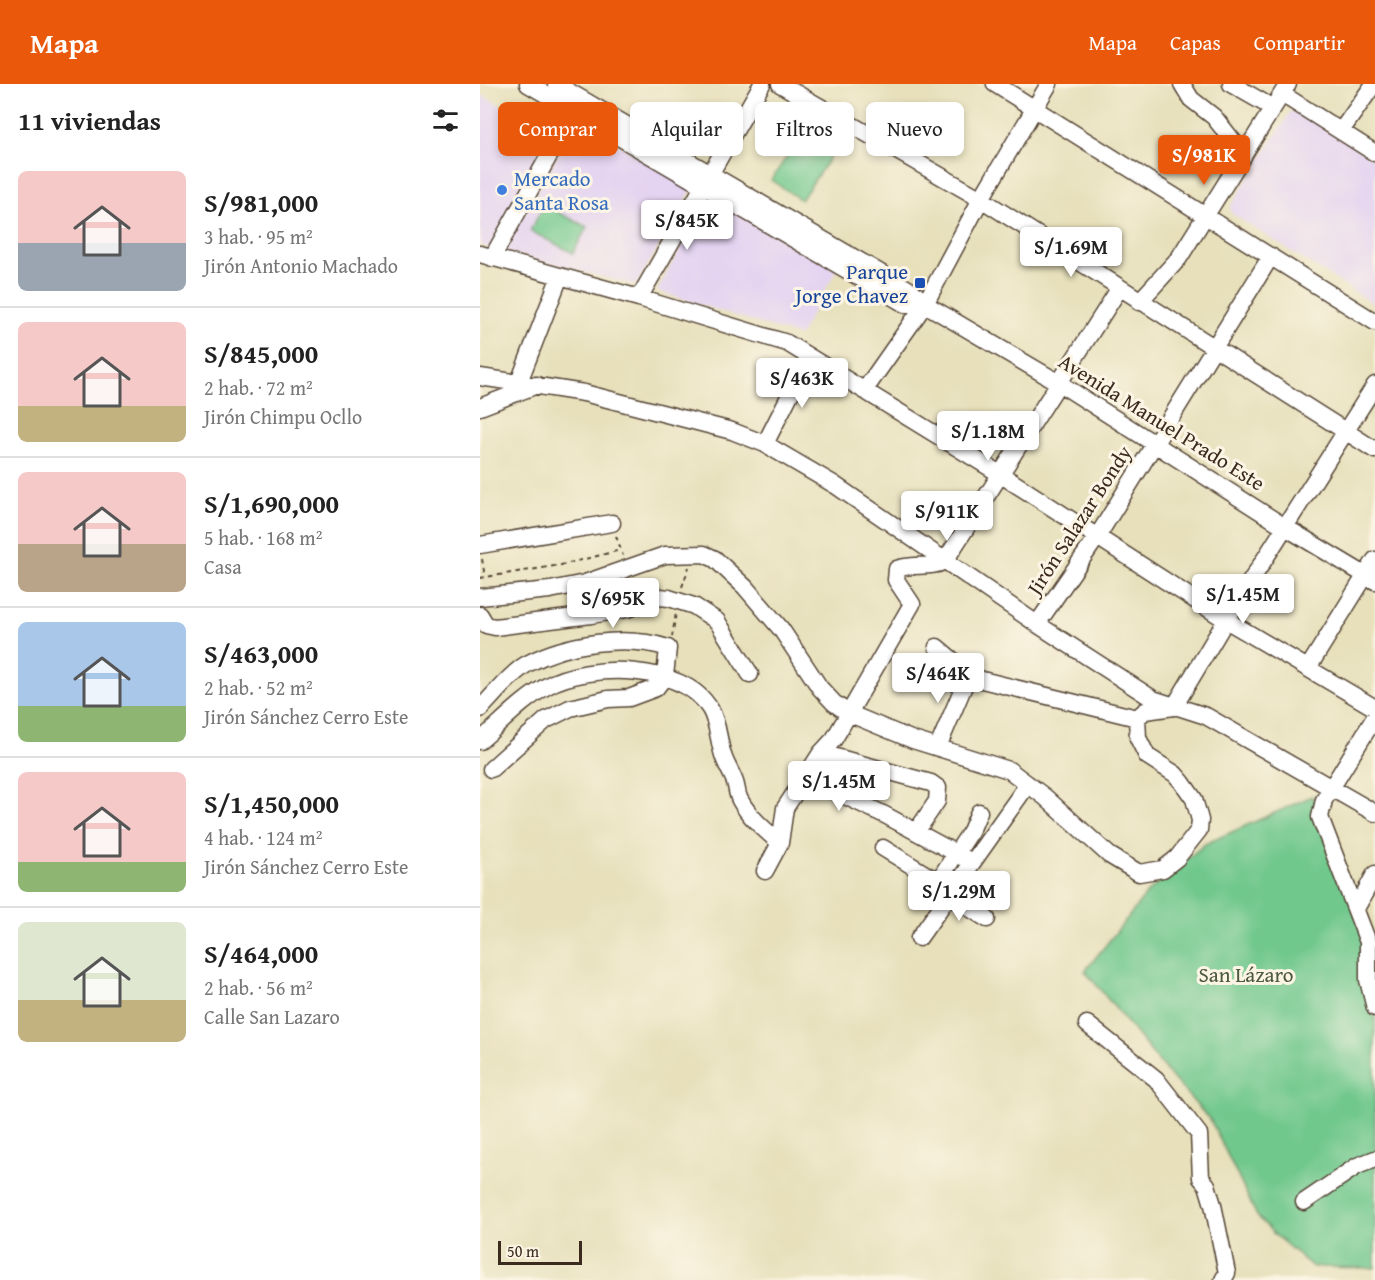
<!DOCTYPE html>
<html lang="es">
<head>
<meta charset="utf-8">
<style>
	:root { --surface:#fff; --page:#f2f2f2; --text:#222; --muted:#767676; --line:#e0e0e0; --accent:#ea580c }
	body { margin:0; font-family:"Gentium Book Plus",serif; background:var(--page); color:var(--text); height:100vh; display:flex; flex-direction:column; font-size:22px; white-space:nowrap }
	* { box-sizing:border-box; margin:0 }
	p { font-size:20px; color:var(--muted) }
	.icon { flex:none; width:33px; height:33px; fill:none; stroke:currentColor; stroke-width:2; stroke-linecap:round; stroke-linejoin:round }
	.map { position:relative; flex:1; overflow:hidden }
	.side { display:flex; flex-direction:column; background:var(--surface); width:480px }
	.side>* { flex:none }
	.guide { position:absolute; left:18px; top:18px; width:570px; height:54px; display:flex; gap:12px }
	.scale { position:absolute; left:18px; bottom:15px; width:84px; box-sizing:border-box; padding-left:6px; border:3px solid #3b2a1e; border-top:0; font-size:16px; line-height:21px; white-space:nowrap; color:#3b2a1e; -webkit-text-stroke:4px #fcf5e5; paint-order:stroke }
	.price { position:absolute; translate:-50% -51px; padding:0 14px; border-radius:6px; background:#fff; color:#222; font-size:20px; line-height:39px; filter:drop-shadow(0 2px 3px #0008) }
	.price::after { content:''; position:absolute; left:50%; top:36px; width:18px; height:14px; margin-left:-9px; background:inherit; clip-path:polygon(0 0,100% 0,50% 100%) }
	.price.active { background:var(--accent); color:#fff }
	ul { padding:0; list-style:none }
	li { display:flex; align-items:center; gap:18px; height:150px; padding:0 18px }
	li+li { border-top:2px solid var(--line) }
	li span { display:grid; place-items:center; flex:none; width:168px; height:120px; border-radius:9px; color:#555 }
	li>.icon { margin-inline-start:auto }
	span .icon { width:72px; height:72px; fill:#fffc; stroke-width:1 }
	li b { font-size:26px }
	h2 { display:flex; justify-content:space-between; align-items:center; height:72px; padding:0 18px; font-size:26px }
	.chip { padding:0 21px; border-radius:9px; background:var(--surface); box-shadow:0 3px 9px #0003; font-size:21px; line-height:54px }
	.chip.active { background:var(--accent); color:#fff }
	header { display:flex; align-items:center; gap:36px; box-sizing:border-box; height:84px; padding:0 30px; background:var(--accent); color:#fff }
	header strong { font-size:28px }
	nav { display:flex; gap:33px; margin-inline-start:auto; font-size:21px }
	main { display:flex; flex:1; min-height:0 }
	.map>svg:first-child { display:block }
</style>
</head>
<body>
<header>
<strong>Mapa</strong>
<nav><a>Mapa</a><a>Capas</a><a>Compartir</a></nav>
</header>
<main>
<section class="side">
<h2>11 viviendas<svg class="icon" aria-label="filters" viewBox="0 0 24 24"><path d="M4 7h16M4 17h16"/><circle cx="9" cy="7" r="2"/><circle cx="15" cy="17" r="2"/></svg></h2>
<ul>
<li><span style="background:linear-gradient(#f6c9c9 60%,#9aa5b1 0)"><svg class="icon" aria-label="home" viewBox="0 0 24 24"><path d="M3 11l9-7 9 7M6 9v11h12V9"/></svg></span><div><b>S/981,000</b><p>3 hab. · 95 m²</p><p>Jirón Antonio Machado</p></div></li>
<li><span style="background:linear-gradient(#f6c9c9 70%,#c2b280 0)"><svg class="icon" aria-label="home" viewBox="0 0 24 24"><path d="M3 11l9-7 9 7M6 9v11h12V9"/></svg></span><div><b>S/845,000</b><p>2 hab. · 72 m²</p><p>Jirón Chimpu Ocllo</p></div></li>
<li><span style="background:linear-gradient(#f6c9c9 60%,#b9a48a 0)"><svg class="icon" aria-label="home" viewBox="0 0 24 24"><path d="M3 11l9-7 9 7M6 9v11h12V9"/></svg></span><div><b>S/1,690,000</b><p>5 hab. · 168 m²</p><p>Casa</p></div></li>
<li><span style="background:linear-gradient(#a9c7e8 70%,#8fb573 0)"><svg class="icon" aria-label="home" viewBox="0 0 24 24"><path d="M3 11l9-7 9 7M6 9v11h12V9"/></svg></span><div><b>S/463,000</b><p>2 hab. · 52 m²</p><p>Jirón Sánchez Cerro Este</p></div></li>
<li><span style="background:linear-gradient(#f6c9c9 75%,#8fb573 0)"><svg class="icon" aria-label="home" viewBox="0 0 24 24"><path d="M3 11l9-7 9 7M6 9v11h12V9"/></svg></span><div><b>S/1,450,000</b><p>4 hab. · 124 m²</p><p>Jirón Sánchez Cerro Este</p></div></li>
<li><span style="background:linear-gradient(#dfe7d0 65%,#c2b280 0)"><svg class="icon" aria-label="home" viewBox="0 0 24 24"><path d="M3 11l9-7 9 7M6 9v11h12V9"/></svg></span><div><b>S/464,000</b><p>2 hab. · 56 m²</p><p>Calle San Lazaro</p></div></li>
</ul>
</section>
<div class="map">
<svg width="895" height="1196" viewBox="0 0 895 1196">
	<rect width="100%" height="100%" fill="#fcf5e5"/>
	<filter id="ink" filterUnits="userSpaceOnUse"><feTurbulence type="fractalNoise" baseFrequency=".0167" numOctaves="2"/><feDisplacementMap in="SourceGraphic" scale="12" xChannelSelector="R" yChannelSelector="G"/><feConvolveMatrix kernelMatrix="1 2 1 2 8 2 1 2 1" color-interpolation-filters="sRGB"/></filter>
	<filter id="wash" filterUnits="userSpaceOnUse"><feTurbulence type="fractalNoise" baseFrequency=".008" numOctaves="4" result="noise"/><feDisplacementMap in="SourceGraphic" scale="24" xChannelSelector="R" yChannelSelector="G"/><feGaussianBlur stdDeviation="1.35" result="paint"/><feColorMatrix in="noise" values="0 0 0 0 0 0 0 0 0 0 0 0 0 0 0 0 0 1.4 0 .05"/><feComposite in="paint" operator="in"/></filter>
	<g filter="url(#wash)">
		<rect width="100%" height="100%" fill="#e7e0bb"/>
		<path fill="#e4d3f1" d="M 0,10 L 71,50 L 13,165 L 0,161 Z
			M 819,26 L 895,76 L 895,221 L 751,129 L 750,123 L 811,27 Z
			M 96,38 L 214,102 L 156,201 L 23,168 Z
			M 229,112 L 357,185 L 319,252 L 177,207 Z"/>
		<path fill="#71c88d" stroke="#567956" stroke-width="1.5" d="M 331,37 L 361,57 L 321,116 L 291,96 Z
			M 64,121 L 107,143 L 93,169 L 50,147 Z
			M 832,712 L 883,843 L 895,912 L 895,1184 L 833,1183 L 795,1151 L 777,1132 L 731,1037 L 689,990 L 605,887 L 669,807 L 725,760 Z"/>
	</g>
	<g filter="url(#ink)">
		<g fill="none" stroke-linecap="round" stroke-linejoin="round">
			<g stroke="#554536" stroke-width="19">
				<path id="minor" d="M 48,0 L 425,220 L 445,220
					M 76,0 L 433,208 L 445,220 L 579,299 L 805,443 L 895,497
					M 300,0 L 501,115 L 895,366
					M 515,0 L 895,238
					M 702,0 L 711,15 L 734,33 L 764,71
					M 751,0 L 793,24
					M 802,10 L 895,69
					M 861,47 L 894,0
					M 0,170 L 159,214 L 307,259 L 520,390 L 746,536 L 895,624
					M 12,174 L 94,27
					M 159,214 L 282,0
					M 659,218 L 699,174 L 808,0
					M 0,293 L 104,309 L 252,347 L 285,360 L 355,401 L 557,540 L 673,615 L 726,632 L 895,729
					M 39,298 L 80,192
					M 384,307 L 445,220 L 501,115 L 569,0
					M 0,323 L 57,301
					M 285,360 L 329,273
					M 0,461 L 132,439
					M 0,513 L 70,506 L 105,499 L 185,471 L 224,470 L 235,475 L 265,503 L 301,545 L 340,604 L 354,619 L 368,629 L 433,656 L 529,686 L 565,713 L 629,771 L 659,789 L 683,785 L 697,774 L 719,746 L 720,736 L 714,715 L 702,698 L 695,690 L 667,672 L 658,654 L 657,634 L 665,627 L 694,623 L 746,536 L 895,301
					M 0,531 L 6,541 L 15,543 L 111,531 L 147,525 L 180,513 L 189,514 L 214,522 L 237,537 L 270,590
					M 557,540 L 617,453 L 791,172
					M 457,563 L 489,590 L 502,596 L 657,634
					M 828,584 L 895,476
					M 0,625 C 15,610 30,590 47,580 C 86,559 146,550 188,564 L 185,592 L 176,604 L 149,614 L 128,615 L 90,624 L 66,636 L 11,685
					M 895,633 L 844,716 L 840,733 L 888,858 L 888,896 L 895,924
					M 0,657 C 21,639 42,616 67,602 C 108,579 204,579 230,625 C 239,640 238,658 244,674 C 247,682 252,690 255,698 C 257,704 257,711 260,716 C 269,733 286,747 300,759
					M 458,663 L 489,590
					M 341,669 L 451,699 L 458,704 L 457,717 L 436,748
					M 327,694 L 405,731 L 492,778
					M 403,764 L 473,807
					M 285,787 L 300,759 L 305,724 L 341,669 L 354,655 L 432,520 L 416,496 L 417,485 C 433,479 450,485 465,477 L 639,205
					M 458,797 L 491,747 L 499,728
					M 470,812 L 507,835
					M 877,823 L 895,790
					M 439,854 L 548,700
					M 607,940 L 676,995 L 719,1050 L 721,1094 L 727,1101 L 733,1121 L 747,1189 L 743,1196
					M 824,1118 L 877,1082 L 895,1075"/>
			</g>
			<path stroke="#554536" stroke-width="2" stroke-dasharray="4.5 4.5" stroke-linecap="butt" d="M 136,452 L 143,472
				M 2,475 L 5,493
				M 0,494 L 81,481 L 141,466
				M 202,503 L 209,483
				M 192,553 L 196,529"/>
			<use href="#minor" stroke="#fff" stroke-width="16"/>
		</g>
	</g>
	<circle fill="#3f7fe0" stroke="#fcf5e5" stroke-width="2" cx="22" cy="106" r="6"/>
	<rect fill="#1a4fb4" stroke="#fcf5e5" stroke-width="2" x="434" y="193" width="12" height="12" rx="3"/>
	<g text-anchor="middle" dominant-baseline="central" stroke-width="6" stroke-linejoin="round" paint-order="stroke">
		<g font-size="21" fill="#366cbe" stroke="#fcf5e5" text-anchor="start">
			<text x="34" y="94">Mercado<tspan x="34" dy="24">Santa Rosa</tspan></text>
		</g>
		<g font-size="21" fill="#164399" stroke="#fcf5e5" text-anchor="end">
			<text x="428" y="187">Parque<tspan x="428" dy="24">Jorge Chavez</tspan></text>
		</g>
		<g font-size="21" fill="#3b2a1e" stroke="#fcf5e5">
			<text transform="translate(682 338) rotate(32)">Avenida Manuel Prado Este</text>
			<text transform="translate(599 436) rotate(-57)">Jirón Salazar Bondy</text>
		</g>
		<g font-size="21" fill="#4b593f" stroke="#fcf5e5">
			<text x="766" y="890">San Lázaro</text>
		</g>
	</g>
</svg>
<div class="scale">50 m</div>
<b class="price active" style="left:724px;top:102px">S/981K</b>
<b class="price" style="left:207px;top:167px">S/845K</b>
<b class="price" style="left:591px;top:194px">S/1.69M</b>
<b class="price" style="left:322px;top:325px">S/463K</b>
<b class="price" style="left:508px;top:378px">S/1.18M</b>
<b class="price" style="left:467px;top:458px">S/911K</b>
<b class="price" style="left:763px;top:541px">S/1.45M</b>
<b class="price" style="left:133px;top:545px">S/695K</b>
<b class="price" style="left:458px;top:620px">S/464K</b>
<b class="price" style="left:359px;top:728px">S/1.45M</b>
<b class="price" style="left:479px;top:838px">S/1.29M</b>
<div class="guide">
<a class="chip active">Comprar</a>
<a class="chip">Alquilar</a>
<a class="chip">Filtros</a>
<a class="chip">Nuevo</a>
</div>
</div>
</main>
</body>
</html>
